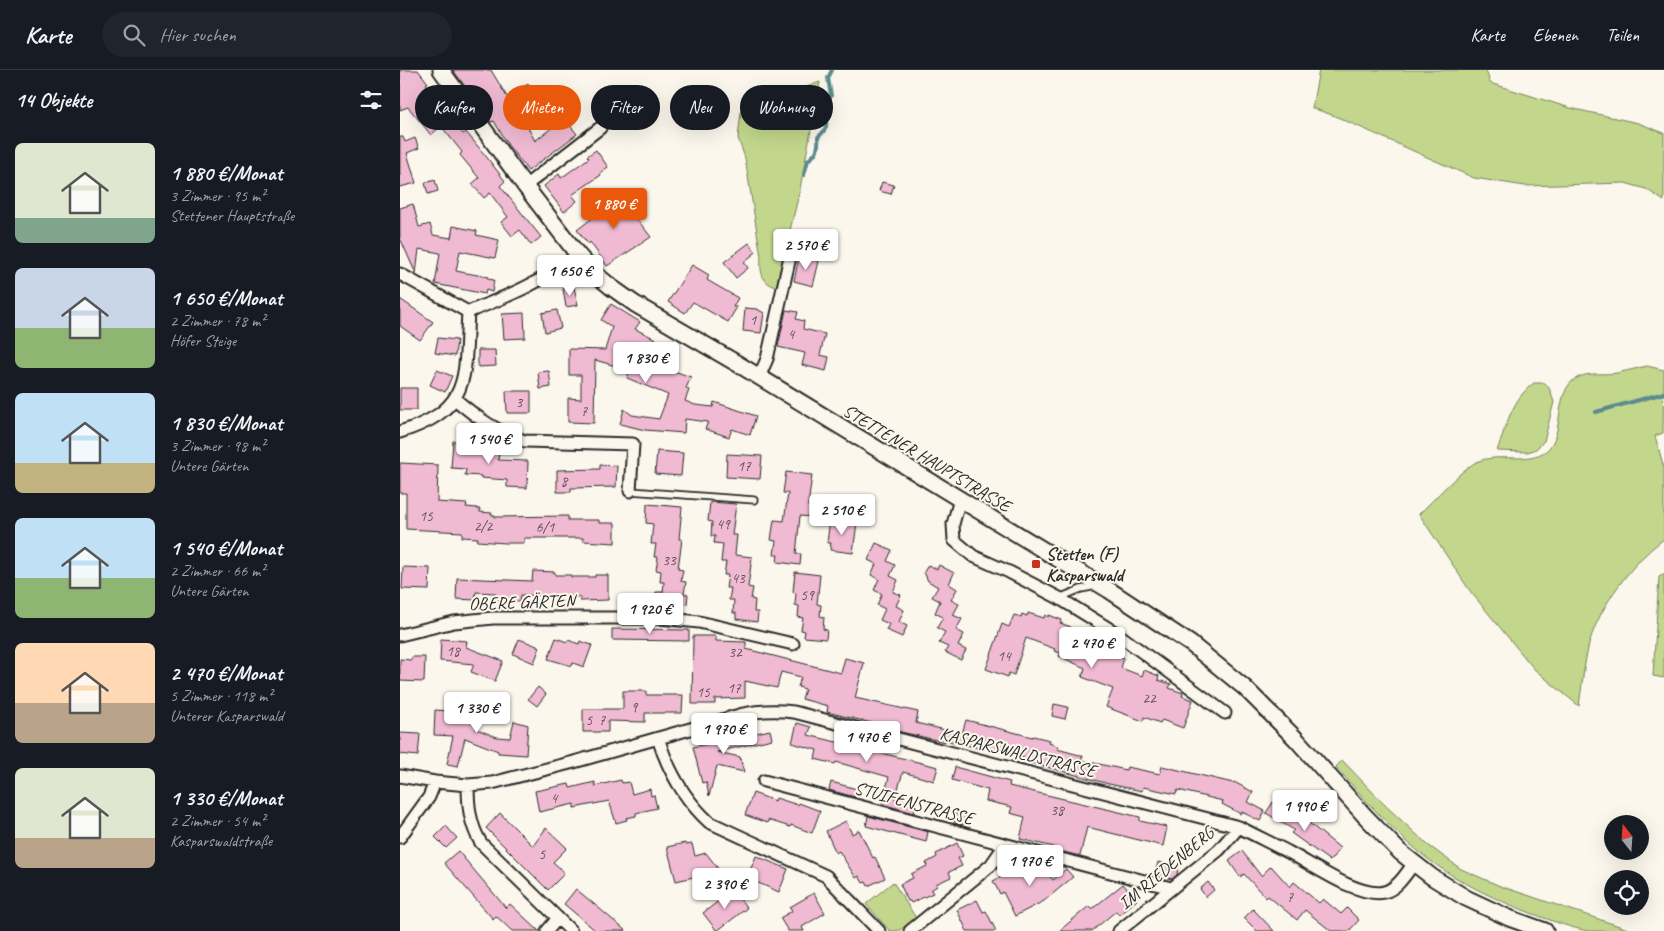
<!DOCTYPE html>
<html lang="de">
<head>
<meta charset="utf-8">
<style>
	:root { --surface:#171b24; --page:#20242c; --text:#f1f3f6; --muted:#9ea1a6; --line:#363941; --accent:#ea580c }
	body { margin:0; font-family:Caveat,sans-serif; background:var(--page); color:var(--text); height:100vh; display:flex; flex-direction:column; font-size:19px; white-space:nowrap }
	* { box-sizing:border-box; margin:0 }
	p { font-size:16px; color:var(--muted) }
	.icon { flex:none; width:28px; height:28px; fill:none; stroke:currentColor; stroke-width:2; stroke-linecap:round; stroke-linejoin:round }
	.map { position:relative; flex:1; overflow:hidden }
	.side { display:flex; flex-direction:column; background:var(--surface); width:400px }
	.side>* { flex:none }
	.guide { position:absolute; left:15px; top:15px; width:475px; height:45px; display:flex; gap:10px }
	.needle { width:32px; rotate:343deg }
	.controls { position:absolute; left:1204px; top:745px; display:grid; gap:10px }
	.controls a { display:grid; place-items:center; width:45px; height:45px; border-radius:50%; background:var(--surface); box-shadow:0 5px 20px #0002; font-size:25px }
	.price { position:absolute; translate:-50% -42px; padding:0 11px; border-radius:5px; background:#fff; color:#222; font-size:16px; line-height:32px; filter:drop-shadow(0 1px 2px #0008) }
	.price::after { content:''; position:absolute; left:50%; top:30px; width:15px; height:11px; margin-left:-8px; background:inherit; clip-path:polygon(0 0,100% 0,50% 100%) }
	.price.selected { background:var(--accent); color:#fff }
	ul { padding:0; list-style:none }
	li { display:flex; align-items:center; gap:15px; height:125px; padding:0 15px }
	li span { display:grid; place-items:center; flex:none; width:140px; height:100px; border-radius:8px; color:#555 }
	li>.icon { margin-inline-start:auto }
	span .icon { width:60px; height:60px; fill:#fffc; stroke-width:1 }
	li b { font-size:21px }
	h2 { display:flex; justify-content:space-between; align-items:center; height:60px; padding:0 15px; font-size:21px }
	.chip { padding:0 18px; border-radius:22px; background:var(--surface); box-shadow:0 5px 20px #0002; font-size:18px; line-height:45px }
	.chip.selected { background:var(--accent); color:#fff }
	header { display:flex; align-items:center; gap:30px; box-sizing:border-box; height:70px; padding:0 25px; background:var(--surface); border-bottom:1px solid var(--line) }
	header strong { font-size:24px }
	nav { display:flex; gap:28px; margin-inline-start:auto; font-size:18px }
	.search { width:350px; height:45px; background:var(--page); display:flex; align-items:center; gap:12px; box-sizing:border-box; padding:0 18px; border-radius:28px; color:var(--muted); font-size:19px }
	main { display:flex; flex:1; min-height:0 }
	.map>svg:first-child { display:block }
</style>
</head>
<body>
<header>
<strong>Karte</strong>
<div class="search"><svg class="icon" aria-label="search" viewBox="0 0 24 24"><circle cx="10" cy="10" r="6"/><path d="M15 15l6 6"/></svg>Hier suchen</div>
<nav><a>Karte</a><a>Ebenen</a><a>Teilen</a></nav>
</header>
<main>
<section class="side">
<h2>14 Objekte<svg class="icon" aria-label="filters" viewBox="0 0 24 24"><path d="M4 7h16M4 17h16"/><circle cx="9" cy="7" r="2"/><circle cx="15" cy="17" r="2"/></svg></h2>
<ul>
<li><span style="background:linear-gradient(#dfe7d0 75%,#7fa58c 0)"><svg class="icon" aria-label="home" viewBox="0 0 24 24"><path d="M3 11l9-7 9 7M6 9v11h12V9"/></svg></span><div><b>1 880 €/Monat</b><p>3 Zimmer · 95 m²</p><p>Stettener Hauptstraße</p></div></li>
<li><span style="background:linear-gradient(#c9d6e8 60%,#8fb573 0)"><svg class="icon" aria-label="home" viewBox="0 0 24 24"><path d="M3 11l9-7 9 7M6 9v11h12V9"/></svg></span><div><b>1 650 €/Monat</b><p>2 Zimmer · 78 m²</p><p>Höfer Steige</p></div></li>
<li><span style="background:linear-gradient(#bfe0f5 70%,#c2b280 0)"><svg class="icon" aria-label="home" viewBox="0 0 24 24"><path d="M3 11l9-7 9 7M6 9v11h12V9"/></svg></span><div><b>1 830 €/Monat</b><p>3 Zimmer · 98 m²</p><p>Untere Gärten</p></div></li>
<li><span style="background:linear-gradient(#bfe0f5 60%,#8fb573 0)"><svg class="icon" aria-label="home" viewBox="0 0 24 24"><path d="M3 11l9-7 9 7M6 9v11h12V9"/></svg></span><div><b>1 540 €/Monat</b><p>2 Zimmer · 66 m²</p><p>Untere Gärten</p></div></li>
<li><span style="background:linear-gradient(#ffd9b3 60%,#b9a48a 0)"><svg class="icon" aria-label="home" viewBox="0 0 24 24"><path d="M3 11l9-7 9 7M6 9v11h12V9"/></svg></span><div><b>2 470 €/Monat</b><p>5 Zimmer · 118 m²</p><p>Unterer Kasparswald</p></div></li>
<li><span style="background:linear-gradient(#dfe7d0 70%,#b9a48a 0)"><svg class="icon" aria-label="home" viewBox="0 0 24 24"><path d="M3 11l9-7 9 7M6 9v11h12V9"/></svg></span><div><b>1 330 €/Monat</b><p>2 Zimmer · 54 m²</p><p>Kasparswaldstraße</p></div></li>
</ul>
</section>
<div class="map">
<svg width="1264" height="861" viewBox="0 0 1264 861">
	<rect width="100%" height="100%" fill="#fbf7ec"/>
	<filter id="ink" filterUnits="userSpaceOnUse"><feTurbulence type="fractalNoise" baseFrequency=".02" numOctaves="2"/><feDisplacementMap in="SourceGraphic" scale="10" xChannelSelector="R" yChannelSelector="G"/><feConvolveMatrix kernelMatrix="1 2 1 2 8 2 1 2 1" color-interpolation-filters="sRGB"/></filter>
	<g filter="url(#ink)">
		<path fill="#c2d78c" stroke="#76815c" d="M 919,0 L 1086,0 L 1090,13 L 1170,38 L 1238,53 L 1264,63 L 1264,131 L 1246,119 L 1225,113 L 1125,116 L 1074,108 L 935,46 L 912,38 Z
			M 420,12 L 399,124 L 376,217 C 361,212 360,202 361,187 L 345,88 L 338,68 L 341,41 Z
			M 1247,296 L 1264,300 L 1263,363 L 1255,366 L 1264,398 L 1264,469 C 1232,492 1199,537 1189,574 C 1184,594 1182,615 1179,636 L 1135,600 L 1070,521 L 1019,444 C 1032,432 1064,396 1079,391 C 1100,383 1127,394 1146,381 C 1166,366 1152,318 1179,307 C 1190,302 1205,305 1217,303 C 1227,301 1237,298 1247,296 Z
			M 1134,313 L 1145,313 L 1149,318 L 1154,332 L 1144,371 L 1136,379 L 1128,382 L 1097,381 C 1106,356 1112,329 1134,313 Z
			M 1264,504 L 1264,608 L 1253,606 L 1259,507 Z
			M 942,690 L 986,736 L 1028,775 L 1061,799 L 1100,816 L 1234,861 C 1219,861 1203,861 1188,861 C 1167,857 1144,848 1123,840 C 1083,824 1045,805 1012,776 C 984,752 960,724 936,697 Z
			M 493,812 L 516,848 L 500,860 L 490,861 L 466,834 Z"/>
		<g fill="none" stroke-linecap="round" stroke-linejoin="round">
			<path stroke="#5a8b8e" stroke-width="4" d="M 404,105 L 408,90 C 417,84 419,78 418,67 C 428,59 428,54 423,42 L 425,34 L 431,26 L 428,8 L 432,0
				M 1196,342 L 1264,323"/>
		</g>
		<path fill="#f0bad2" stroke="#2b2b2b" d="M 0,0 L 18,0 L 28,13 L 26,14 L 42,34 L 39,36 L 63,64 L 66,62 L 85,85 L 105,111 L 100,116 L 141,167 L 131,175 L 120,160 L 112,166 L 101,152 L 108,147 L 90,123 L 84,128 L 72,114 L 79,108 L 60,85 L 62,82 L 41,56 L 31,65 L 8,37 L 0,40 Z
			M 53,0 L 91,0 L 107,27 L 128,14 L 144,41 L 125,52 L 135,71 L 164,48 L 177,64 L 128,101 L 108,75 L 94,51 L 91,52 L 78,28 L 75,30 Z
			M 0,67 L 3,67 L 5,72 L 15,68 L 19,78 L 7,83 L 16,113 L 0,117 Z
			M 196,80 L 208,97 L 200,103 L 201,105 L 172,125 L 177,131 L 164,142 L 144,116 L 159,104 L 161,108 L 189,88 L 187,86 Z
			M 35,110 L 38,121 L 28,124 L 25,113 Z
			M 482,112 L 494,115 L 491,124 L 479,121 Z
			M 219,122 L 228,134 L 226,135 L 251,167 L 207,196 L 190,172 L 188,174 L 177,160 L 203,140 L 200,136 Z
			M 13,134 L 19,157 L 30,154 L 33,165 L 51,168 L 53,156 L 77,161 L 76,165 L 99,170 L 95,188 L 60,181 L 56,201 L 88,207 L 88,209 L 94,210 L 92,222 L 86,220 L 85,224 L 35,214 L 40,183 L 19,179 L 16,204 L 0,168 L 0,138 Z
			M 349,173 L 356,182 L 344,192 L 348,198 L 336,208 L 324,192 Z
			M 399,187 L 419,191 L 413,216 L 394,211 Z
			M 292,195 L 309,205 L 307,210 L 338,228 L 333,237 L 337,237 L 328,252 L 293,232 L 285,243 L 268,232 Z
			M 174,217 L 178,235 L 166,237 L 163,219 Z
			M 0,229 L 33,252 L 20,270 L 0,256 Z
			M 211,234 L 240,252 L 235,259 L 256,269 L 246,294 L 270,303 L 271,300 L 291,307 L 286,318 L 289,320 L 285,331 L 295,335 L 313,337 L 314,332 L 356,346 L 350,365 L 332,359 L 329,367 L 305,359 L 308,352 L 285,349 L 284,363 L 245,360 L 220,354 L 224,339 L 232,345 L 259,349 L 268,325 L 227,308 L 230,300 L 195,290 L 194,353 L 168,352 L 168,328 L 181,329 L 181,305 L 169,305 L 169,279 L 205,280 L 212,257 L 201,250 Z
			M 345,238 L 357,239 L 364,243 L 361,263 L 343,261 Z
			M 157,240 L 161,258 L 145,262 L 142,243 Z
			M 386,240 L 398,242 L 396,249 L 404,251 L 403,259 L 425,264 L 420,285 L 429,287 L 426,301 L 402,295 L 405,283 L 378,277 Z
			M 124,243 L 125,268 L 104,269 L 102,244 Z
			M 38,268 L 57,270 L 55,286 L 35,283 Z
			M 78,280 L 95,280 L 96,296 L 78,297 Z
			M 37,300 L 52,306 L 45,322 L 30,315 Z
			M 149,301 L 151,317 L 140,319 L 138,302 Z
			M 0,318 L 17,318 L 17,340 L 0,340 Z
			M 106,321 L 131,321 L 131,343 L 107,343 Z
			M 53,371 L 70,372 L 70,375 L 80,376 L 80,377 L 84,377 L 83,380 L 95,381 L 95,383 L 99,383 L 98,390 L 128,391 L 127,418 L 107,417 L 107,410 L 81,408 L 81,406 L 65,405 L 66,399 L 51,398 Z
			M 257,381 L 283,383 L 281,406 L 255,404 Z
			M 327,384 L 362,386 L 360,409 L 326,407 Z
			M 0,393 L 38,395 L 37,432 L 67,434 L 66,437 L 77,438 L 77,439 L 80,439 L 80,442 L 92,443 L 92,445 L 95,445 L 95,447 L 168,446 L 168,450 L 199,450 L 199,453 L 215,453 L 215,473 L 183,471 L 183,468 L 124,468 L 124,473 L 106,473 L 77,471 L 78,468 L 62,467 L 62,462 L 6,459 L 6,423 L 0,423 Z
			M 200,395 L 217,396 L 216,417 L 171,418 L 171,422 L 157,422 L 157,400 L 200,399 Z
			M 386,402 L 412,405 L 408,436 L 413,437 L 412,447 L 400,446 L 396,484 L 401,484 L 400,495 L 377,492 L 378,485 L 374,485 L 376,471 L 371,470 L 374,450 L 384,451 L 388,423 L 383,423 Z
			M 310,432 L 336,434 L 332,465 L 337,465 L 335,485 L 352,487 L 348,517 L 353,518 L 351,529 L 355,530 L 354,542 L 358,542 L 357,552 L 336,549 L 336,543 L 333,543 L 334,530 L 329,530 L 331,518 L 326,518 L 328,505 L 324,505 L 326,492 L 321,492 L 323,474 L 314,473 L 315,466 L 311,466 L 312,452 L 308,451 Z
			M 247,434 L 282,437 L 279,469 L 282,469 L 278,499 L 283,500 L 281,511 L 286,512 L 284,524 L 288,524 L 287,534 L 255,530 L 256,522 L 263,522 L 264,512 L 260,512 L 261,501 L 256,500 L 258,487 L 254,487 L 256,474 L 251,474 L 253,454 L 246,453 Z
			M 430,449 L 457,452 L 453,483 L 430,480 L 431,473 L 427,473 Z
			M 476,473 L 492,480 L 487,491 L 495,495 L 490,506 L 498,510 L 493,522 L 501,525 L 496,536 L 504,540 L 499,552 L 507,556 L 502,567 L 486,560 L 489,554 L 480,550 L 485,539 L 477,535 L 482,524 L 474,520 L 479,509 L 471,505 L 476,494 L 468,490 Z
			M 528,495 L 537,499 L 539,495 L 554,503 L 549,514 L 557,519 L 551,530 L 559,534 L 553,545 L 562,549 L 556,560 L 564,564 L 558,576 L 566,580 L 561,590 L 545,582 L 548,577 L 539,573 L 545,562 L 537,558 L 543,547 L 535,543 L 540,531 L 532,527 L 538,517 L 528,511 L 524,502 Z
			M 3,497 L 30,498 L 29,520 L 2,519 Z
			M 133,501 L 155,502 L 155,505 L 171,505 L 171,507 L 195,507 L 195,505 L 208,505 L 208,530 L 180,531 L 180,527 L 121,525 L 120,531 L 95,530 L 95,523 L 76,522 L 75,530 L 56,529 L 57,508 L 132,511 Z
			M 395,502 L 420,505 L 417,534 L 421,535 L 420,546 L 424,547 L 423,559 L 427,560 L 426,569 L 404,567 L 405,561 L 401,560 L 403,548 L 398,547 L 399,536 L 395,535 L 396,523 L 393,522 Z
			M 628,543 L 644,548 L 645,545 L 649,547 L 649,545 L 662,550 L 660,553 L 671,557 L 670,559 L 686,565 L 685,568 L 695,572 L 693,577 L 724,588 L 721,598 L 742,606 L 744,600 L 759,606 L 758,610 L 771,614 L 769,618 L 783,623 L 782,626 L 793,630 L 783,658 L 762,650 L 760,653 L 744,647 L 743,651 L 706,637 L 713,619 L 682,607 L 685,598 L 659,586 L 661,583 L 654,581 L 655,579 L 626,568 L 614,605 L 609,603 L 608,607 L 586,599 L 602,554 L 609,557 L 614,545 L 621,547 L 622,544 L 627,546 Z
			M 212,559 L 289,560 L 289,571 L 212,570 Z
			M 293,566 L 316,566 L 316,571 L 346,572 L 346,579 L 441,603 L 445,588 L 464,593 L 455,628 L 518,642 L 516,653 L 562,664 L 566,650 L 632,667 L 633,666 L 650,670 L 649,673 L 658,676 L 657,679 L 683,686 L 681,690 L 726,700 L 727,697 L 760,704 L 762,696 L 833,713 L 834,712 L 853,722 L 848,732 L 865,741 L 860,751 L 842,742 L 841,744 L 822,734 L 823,731 L 778,720 L 776,724 L 743,717 L 742,721 L 709,714 L 624,691 L 624,688 L 583,677 L 582,679 L 545,670 L 545,672 L 501,662 L 491,659 L 492,658 L 427,642 L 428,636 L 402,629 L 405,619 L 398,617 L 401,607 L 381,602 L 377,618 L 345,611 L 345,628 L 315,629 L 315,634 L 292,634 Z
			M 156,568 L 167,572 L 168,570 L 179,574 L 180,571 L 192,575 L 184,597 L 173,593 L 172,596 L 148,589 Z
			M 41,569 L 67,571 L 66,577 L 103,591 L 95,611 L 71,602 L 74,594 L 40,591 Z
			M 119,569 L 140,577 L 134,593 L 113,584 Z
			M 12,587 L 25,587 L 24,612 L 0,611 L 0,589 L 11,590 Z
			M 138,617 L 146,624 L 137,636 L 128,629 Z
			M 223,621 L 246,621 L 246,625 L 283,625 L 282,643 L 245,643 L 245,652 L 208,651 L 208,662 L 183,662 L 183,639 L 223,639 Z
			M 654,634 L 668,637 L 665,649 L 652,646 Z
			M 66,636 L 83,642 L 76,659 L 97,667 L 110,668 L 114,651 L 128,655 L 126,685 L 98,683 L 98,681 L 65,668 L 58,696 L 47,694 L 53,666 L 34,665 L 35,640 L 64,642 Z
			M 397,653 L 411,657 L 408,665 L 538,697 L 534,711 L 503,702 L 495,729 L 516,735 L 514,743 L 482,734 L 489,707 L 436,692 L 435,694 L 415,689 L 417,680 L 392,673 Z
			M 370,660 L 372,669 L 317,682 L 340,687 L 344,702 L 317,696 L 309,726 L 306,712 L 302,713 L 293,677 Z
			M 0,663 L 20,664 L 18,686 L 0,684 Z
			M 555,697 L 610,712 L 609,716 L 740,747 L 740,751 L 767,757 L 763,776 L 687,757 L 680,786 L 652,779 L 654,777 L 620,769 L 625,747 L 610,743 L 612,737 L 586,731 L 588,720 L 552,710 Z
			M 221,710 L 222,713 L 229,712 L 232,724 L 250,719 L 251,726 L 254,725 L 257,738 L 236,743 L 236,746 L 226,748 L 227,750 L 216,753 L 209,731 L 174,738 L 174,734 L 139,742 L 135,721 L 169,714 L 170,718 L 195,712 L 195,716 Z
			M 431,712 L 457,719 L 455,727 L 429,720 Z
			M 353,723 L 375,731 L 376,728 L 398,735 L 399,733 L 420,741 L 412,763 L 391,755 L 390,757 L 368,750 L 367,753 L 345,745 Z
			M 873,732 L 902,750 L 903,748 L 940,778 L 930,791 L 891,763 L 894,760 L 866,743 Z
			M 556,742 L 566,745 L 563,755 L 554,753 Z
			M 100,743 L 133,776 L 146,758 L 167,778 L 153,792 L 163,801 L 163,805 L 148,820 L 86,758 Z
			M 468,746 L 528,762 L 526,772 L 466,756 Z
			M 446,751 L 452,764 L 459,760 L 473,788 L 475,787 L 485,808 L 468,816 L 466,812 L 463,813 L 459,806 L 456,808 L 439,781 L 436,783 L 426,761 Z
			M 46,756 L 57,768 L 46,778 L 35,767 Z
			M 285,773 L 286,775 L 292,774 L 295,786 L 306,783 L 320,801 L 276,811 L 267,777 Z
			M 557,773 L 563,786 L 558,788 L 562,796 L 549,802 L 551,807 L 536,814 L 537,816 L 531,820 L 533,823 L 511,833 L 510,831 L 508,831 L 500,814 L 513,808 L 511,804 L 527,796 L 526,793 L 537,787 L 536,784 Z
			M 58,781 L 106,838 L 110,834 L 139,861 L 112,861 L 96,846 L 93,849 L 44,793 Z
			M 842,781 L 861,806 L 871,796 L 890,817 L 894,812 L 919,833 L 923,829 L 941,844 L 947,838 L 959,850 L 949,861 L 931,861 L 905,840 L 897,850 L 868,826 L 866,828 L 844,804 L 840,807 L 829,791 Z
			M 356,786 L 388,799 L 379,822 L 347,808 Z
			M 637,790 L 653,810 L 666,799 L 673,807 L 644,831 L 615,846 L 603,822 L 600,824 L 593,811 L 613,801 L 616,807 Z
			M 758,792 L 778,797 L 777,805 L 772,809 L 755,805 Z
			M 808,812 L 814,820 L 806,827 L 800,819 Z
			M 723,814 L 737,830 L 719,845 L 716,841 L 692,861 L 659,861 L 689,836 L 692,839 Z
			M 176,819 L 188,829 L 226,861 L 196,861 L 164,834 Z
			M 333,820 L 347,838 L 317,861 L 303,843 Z
			M 414,823 L 425,843 L 402,857 L 404,861 L 388,861 L 380,848 L 392,841 L 390,837 Z
			M 577,830 L 583,842 L 586,841 L 596,861 L 567,861 L 557,840 Z
			M 853,839 L 874,861 L 857,861 L 844,848 Z"/>
		<g fill="none" stroke-linecap="round" stroke-linejoin="round">
			<g stroke="#2b2b2b" stroke-width="9">
				<path id="service" d="M 230,421 L 354,430
					M 659,528 L 681,519 L 697,516"/>
			</g>
			<g stroke="#2b2b2b" stroke-width="15">
				<path id="minor" d="M 125,116 L 200,58
					M 0,204 L 68,242
					M 359,307 L 367,289 L 394,169
					M 55,329 C 76,347 98,363 125,371 L 233,374 L 230,421
					M 0,362 C 73,339 64,307 68,242 C 109,226 144,211 178,185
					M 560,429 L 553,454 L 554,470 L 573,486 L 609,502 L 659,528 L 719,565 L 825,643
					M 0,565 L 54,552 L 93,548 L 260,548 L 299,552 L 393,574
					M 258,668 C 268,700 284,729 309,752 L 426,806 L 479,861
					M 0,706 L 35,712 L 68,715 L 92,713 L 174,692 L 343,644 C 361,640 376,640 394,642 L 839,757 C 856,766 873,774 890,783 C 913,795 959,828 984,822 C 997,819 1006,804 1014,793
					M 364,711 L 771,818
					M 68,715 C 68,736 70,755 81,773 L 171,861
					M 0,767 L 29,727 L 35,712
					M 147,861 L 158,848
					M 510,861 L 591,795 L 605,775
					M 719,861 L 819,780 L 839,757"/>
			</g>
			<g stroke="#2b2b2b" stroke-width="19">
				<path id="tertiary" d="M 41,0 L 125,116 L 178,185 L 193,202 L 211,217 L 235,234 L 338,294 L 709,520 L 791,574 L 845,618 L 896,669 L 965,746 L 1000,782 L 1014,793 L 1032,807 L 1066,828 L 1109,848 L 1145,861"/>
			</g>
			<use href="#service" stroke="#fbf7ec" stroke-width="5.5"/>
			<use href="#minor" stroke="#fbf7ec" stroke-width="11"/>
			<use href="#tertiary" stroke="#fbf7ec" stroke-width="15"/>
		</g>
	</g>
	<rect fill="#c8321e" stroke="#fbf7ec" stroke-width="2" x="631" y="489" width="10" height="10" rx="2.5"/>
	<g text-anchor="middle" dominant-baseline="central" stroke-width="4" stroke-linejoin="round" paint-order="stroke">
		<g font-size="15" fill="#5c4f55">
			<text x="353" y="250">1</text>
			<text x="391" y="264">4</text>
			<text x="119" y="332">3</text>
			<text x="184" y="341">7</text>
			<text x="344" y="396">17</text>
			<text x="164" y="411">8</text>
			<text x="26" y="446">15</text>
			<text x="323" y="454">49</text>
			<text x="83" y="456">2/2</text>
			<text x="145" y="457">6/1</text>
			<text x="269" y="490">33</text>
			<text x="338" y="508">43</text>
			<text x="407" y="525">59</text>
			<text x="53" y="581">18</text>
			<text x="335" y="582">32</text>
			<text x="604" y="586">14</text>
			<text x="334" y="618">17</text>
			<text x="303" y="622">15</text>
			<text x="749" y="628">22</text>
			<text x="234" y="637">9</text>
			<text x="189" y="650">5</text>
			<text x="202" y="650">7</text>
			<text x="154" y="728">4</text>
			<text x="657" y="740">38</text>
			<text x="142" y="784">5</text>
			<text x="890" y="827">7</text>
		</g>
		<g font-size="18" fill="#2b2b2b" stroke="#fbf7ec">
			<text transform="translate(527 388) rotate(31)">STETTENER HAUPTSTRASSE</text>
			<text transform="translate(122 532) rotate(-2)">OBERE GÄRTEN</text>
			<text transform="translate(618 682) rotate(14)">KASPARSWALDSTRASSE</text>
			<text transform="translate(514 733) rotate(15)">STUIFENSTRASSE</text>
			<text transform="translate(766 798) rotate(-40)">IM RIEDENBERG</text>
		</g>
		<g font-size="18" font-weight="bold" fill="#2b2b2b" stroke="#fbf7ec" text-anchor="start">
			<text x="646" y="484">Stetten (F)<tspan x="646" dy="21">Kasparswald</tspan></text>
		</g>
	</g>
</svg>
<div class="controls">
<a><svg class="needle" viewBox="-14 -14 28 28"><path d="M0-13l5 13h-10z" fill="#e53935"/><path d="M0 13l5-13h-10z" fill="#9ea1a6"/></svg></a>
<a><svg class="icon" aria-label="locate" viewBox="0 0 24 24"><circle cx="12" cy="12" r="6"/><path d="M12 2v4M12 18v4M2 12h4M18 12h4"/></svg></a>
</div>
<b class="price selected" style="left:214px;top:160px">1 880 €</b>
<b class="price" style="left:406px;top:201px">2 570 €</b>
<b class="price" style="left:170px;top:227px">1 650 €</b>
<b class="price" style="left:246px;top:314px">1 830 €</b>
<b class="price" style="left:89px;top:395px">1 540 €</b>
<b class="price" style="left:442px;top:466px">2 510 €</b>
<b class="price" style="left:250px;top:565px">1 920 €</b>
<b class="price" style="left:692px;top:599px">2 470 €</b>
<b class="price" style="left:77px;top:664px">1 330 €</b>
<b class="price" style="left:324px;top:685px">1 970 €</b>
<b class="price" style="left:467px;top:693px">1 470 €</b>
<b class="price" style="left:905px;top:762px">1 990 €</b>
<b class="price" style="left:630px;top:817px">1 970 €</b>
<b class="price" style="left:325px;top:840px">2 390 €</b>
<div class="guide">
<a class="chip">Kaufen</a>
<a class="chip selected">Mieten</a>
<a class="chip">Filter</a>
<a class="chip">Neu</a>
<a class="chip">Wohnung</a>
</div>
</div>
</main>
</body>
</html>
